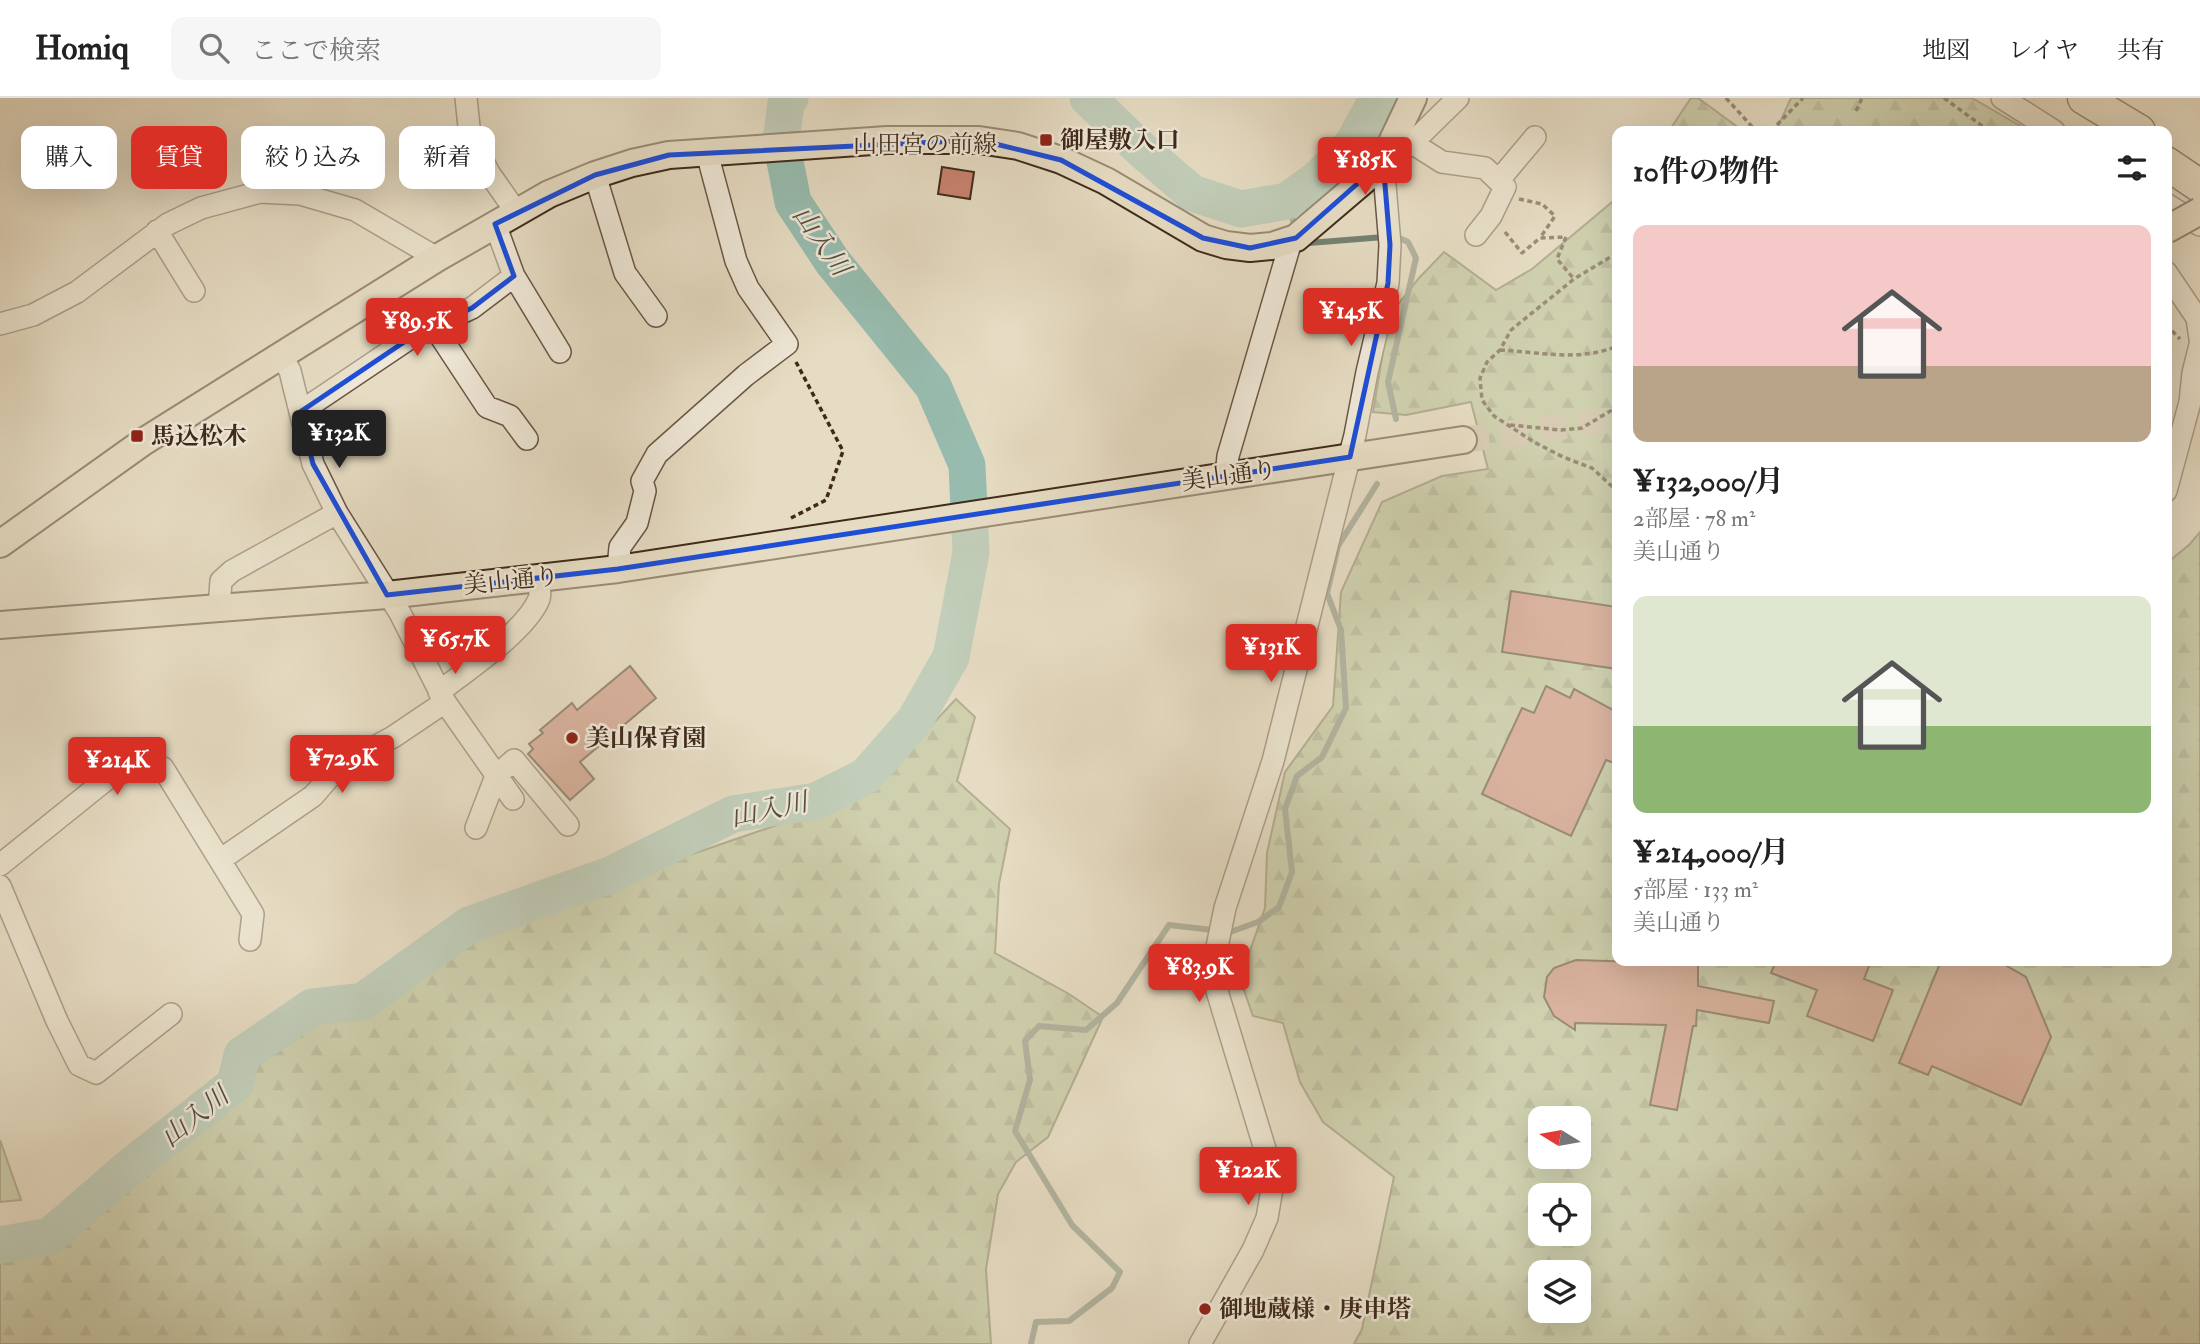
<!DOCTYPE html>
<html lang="ja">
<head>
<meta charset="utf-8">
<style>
	:root { --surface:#fff; --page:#f6f6f6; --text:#222; --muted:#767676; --line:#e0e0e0; --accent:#d93025 }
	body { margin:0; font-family:"IM FELL Double Pica","Noto Serif JP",serif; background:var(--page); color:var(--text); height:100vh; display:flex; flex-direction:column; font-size:26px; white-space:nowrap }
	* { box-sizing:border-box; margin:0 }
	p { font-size:23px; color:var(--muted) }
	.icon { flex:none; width:38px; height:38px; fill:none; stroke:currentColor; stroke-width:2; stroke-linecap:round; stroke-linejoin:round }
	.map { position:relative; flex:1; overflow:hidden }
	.panel { position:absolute; left:1612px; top:28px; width:560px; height:840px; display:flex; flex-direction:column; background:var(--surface); border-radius:14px; box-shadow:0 7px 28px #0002 }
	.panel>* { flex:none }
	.hud { position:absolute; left:21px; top:28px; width:665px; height:63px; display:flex; gap:14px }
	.needle { width:46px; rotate:281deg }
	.fabs { position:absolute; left:1528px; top:1008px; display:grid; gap:14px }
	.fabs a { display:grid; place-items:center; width:63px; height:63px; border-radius:14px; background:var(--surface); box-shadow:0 7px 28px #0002; font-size:35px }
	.price { position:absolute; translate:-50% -60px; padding:0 16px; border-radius:7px; background:var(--accent); color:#fff; font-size:23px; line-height:46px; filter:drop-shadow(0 2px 4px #0008) }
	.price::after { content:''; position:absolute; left:50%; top:42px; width:21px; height:16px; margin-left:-10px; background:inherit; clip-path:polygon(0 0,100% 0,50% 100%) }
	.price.current { background:#222; color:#fff }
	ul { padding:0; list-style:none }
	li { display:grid; align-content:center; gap:14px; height:371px; padding:0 21px }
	li span { display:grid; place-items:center; height:217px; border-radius:14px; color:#555 }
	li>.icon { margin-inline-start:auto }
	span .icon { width:126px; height:126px; fill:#fffc; stroke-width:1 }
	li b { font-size:30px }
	h2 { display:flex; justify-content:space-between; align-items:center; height:84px; padding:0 21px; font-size:30px }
	.pill { padding:0 24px; border-radius:14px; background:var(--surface); box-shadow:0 7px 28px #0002; font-size:24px; line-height:63px }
	.pill.current { background:var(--accent); color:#fff }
	header { display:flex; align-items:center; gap:42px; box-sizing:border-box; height:98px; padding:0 35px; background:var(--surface); border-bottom:2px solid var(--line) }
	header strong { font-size:33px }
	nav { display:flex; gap:38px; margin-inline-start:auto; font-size:24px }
	.search { width:490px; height:63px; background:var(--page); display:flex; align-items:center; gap:18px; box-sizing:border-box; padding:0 24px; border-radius:14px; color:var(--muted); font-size:26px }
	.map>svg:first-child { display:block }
</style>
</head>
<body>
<header>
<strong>Homiq</strong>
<div class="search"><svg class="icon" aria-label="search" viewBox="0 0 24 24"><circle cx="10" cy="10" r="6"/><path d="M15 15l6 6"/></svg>ここで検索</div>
<nav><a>地図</a><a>レイヤ</a><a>共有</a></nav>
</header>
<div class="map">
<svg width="2200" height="1246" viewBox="0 0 2200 1246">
	<defs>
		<pattern id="forest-firs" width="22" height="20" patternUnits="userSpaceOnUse" patternTransform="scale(1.75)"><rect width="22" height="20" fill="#b3c095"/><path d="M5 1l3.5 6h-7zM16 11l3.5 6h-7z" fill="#939c79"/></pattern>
	</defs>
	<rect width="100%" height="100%" fill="#e6dcc3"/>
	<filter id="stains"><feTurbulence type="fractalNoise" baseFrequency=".00286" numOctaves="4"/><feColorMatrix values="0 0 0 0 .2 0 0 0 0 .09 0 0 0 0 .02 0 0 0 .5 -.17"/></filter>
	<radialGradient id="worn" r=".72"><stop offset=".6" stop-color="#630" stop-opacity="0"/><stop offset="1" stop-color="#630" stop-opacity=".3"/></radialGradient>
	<path fill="url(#forest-firs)" stroke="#797558" stroke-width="2" fill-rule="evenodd" d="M 1691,0 L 1698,0 L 1743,33 L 1669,33 Z
		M 1791,0 L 1972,0 L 2029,33 L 1776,33 Z
		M 1617,100 L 1617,863 L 2166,863 L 2167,465 L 2190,446 L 2200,434 L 2200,1246 L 1354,1246 L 1362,1231 L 1394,1079 L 1323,1024 L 1300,984 L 1283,925 L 1253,918 L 1240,881 L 1265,810 L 1267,755 L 1285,674 L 1333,608 L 1341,494 L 1382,404 L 1442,378 L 1488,371 L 1471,304 L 1406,317 L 1373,314 L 1389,218 L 1419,180 L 1444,154 L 1496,192 L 1532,171 ZM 1540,1020 L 1578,1020 L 1578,1059 L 1540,1059 ZM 1540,1097 L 1578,1097 L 1578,1136 L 1540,1136 ZM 1540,1174 L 1578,1174 L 1578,1213 L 1540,1213 Z
		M 956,601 L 975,619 L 957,683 L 1010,731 L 999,786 L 995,855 L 1069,896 L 1103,919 L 1048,1039 L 1016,1064 L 998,1096 L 986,1171 L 991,1246 L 0,1246 L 0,1161 L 74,1126 L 148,1066 L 256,963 L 318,924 L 423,873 L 492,825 L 867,696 Z"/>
	<path fill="#b3c095" stroke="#797558" stroke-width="2" d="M 0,1042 L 21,1102 L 0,1104 Z"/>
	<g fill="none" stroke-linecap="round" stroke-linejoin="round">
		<path stroke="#748273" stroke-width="6" d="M 1287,103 L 1294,126 L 1297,130
			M 1395,138 L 1408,144 L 1416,160 L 1388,284 L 1396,321
			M 1306,141 L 1309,145 L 1384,139
			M 1031,1246 L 1036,1224 L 1069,1223 L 1112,1190 L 1120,1174 L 1072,1127 L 1015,1033 L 1030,982 L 1025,943 L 1039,928 L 1086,932 L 1117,905 L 1169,827 L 1230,834 L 1258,824 L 1279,809 L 1292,774 L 1285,711 L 1297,678 L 1322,659 L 1346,610 L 1341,532 L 1327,495 L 1338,448 L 1377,386"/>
		<path stroke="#97bcaf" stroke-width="37" d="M 1088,0 L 1143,53 L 1192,95 L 1241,111 L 1287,103 L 1316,82 L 1352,47 L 1378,0
			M 0,1147 L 50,1138 L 131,1068 L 235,986 L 242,957 L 312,909 L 363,903 L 469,827 L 610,777 L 733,716 L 816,703 L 866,678 L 915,622 L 951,559 L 971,455 L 967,367 L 933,288 L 832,163 L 793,104 L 781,43 L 786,5 L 790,0"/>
	</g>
	<path fill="#c98271" stroke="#3f2a1a" stroke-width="2" d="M 942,69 L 974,74 L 970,101 L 938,96 Z
		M 1511,493 L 1617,509 L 1617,571 L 1502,554 Z
		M 630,568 L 656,600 L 580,664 L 594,681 L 570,702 L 528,656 L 533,651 L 529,646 L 543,635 L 540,632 L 572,605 L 577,612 Z
		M 1546,588 L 1570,600 L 1574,591 L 1617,614 L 1617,666 L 1606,662 L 1571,738 L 1482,696 L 1522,610 L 1534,615 Z
		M 1576,862 L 1698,866 L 1698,888 L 1774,903 L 1769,925 L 1697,912 L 1696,928 L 1693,928 L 1677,1012 L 1650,1007 L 1666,927 L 1575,925 L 1575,932 L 1554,918 L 1544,899 L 1547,879 L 1554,870 Z
		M 1776,863 L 1871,863 L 1864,881 L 1893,892 L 1873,943 L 1807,918 L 1817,892 L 1771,875 Z
		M 1941,863 L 1998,863 L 2026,879 L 2051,939 L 2021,1007 L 1932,968 L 1928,977 L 1899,965 Z"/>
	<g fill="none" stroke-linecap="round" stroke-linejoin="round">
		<path stroke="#c5b8a1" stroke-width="26" stroke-dasharray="26 13" stroke-linecap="butt" d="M 1463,342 L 1617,321"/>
		<g stroke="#695644" stroke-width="24">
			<path id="minor" d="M 466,0 L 470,38 L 489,75 L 517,115
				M 2002,0 L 2054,33
				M 1412,45 L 1442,64 L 1485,70 L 1505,89 L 1491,118 L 1476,137
				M 595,77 L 625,175 L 656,218
				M 1499,82 L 1535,39
				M 2166,106 L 2200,127
				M 495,126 L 514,178 L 560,254
				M 157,133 L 194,193
				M 2166,174 L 2197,220 L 2200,241
				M 0,226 L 33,217 L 77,194 L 168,126 L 201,110 L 260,94 L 300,96 L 355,112 L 437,160
				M 433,227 L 487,309 L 510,318 L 527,341
				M 281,257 L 290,273 L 313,366 L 337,415 L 400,515 L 445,604 L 513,701
				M 300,314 L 419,234 L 472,210 L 514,178
				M 1226,378 L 1228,358 L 1291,143
				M 2166,393 L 2190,304 L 2193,275 L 2200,247
				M 618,471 L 620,449 L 637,425 L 645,393 L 642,383 L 657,356 L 746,277 L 787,246 L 748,190 L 736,163 L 707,55
				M 219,510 L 221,483 L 232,473 L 337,415
				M 439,594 C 467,572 526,533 539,501 C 541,496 539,486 539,480
				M 476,730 L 496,678 L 514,662 L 568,727
				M 220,762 L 313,698 L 339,668 L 393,639 L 445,604
				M 0,767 L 112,677 L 145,668 L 163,670 L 253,816 L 250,842
				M 0,788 L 57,923 L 79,967 L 96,975 L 171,916
				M 1200,1246 L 1253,1152 L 1267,1120 L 1272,1091 L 1268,1061 L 1217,893 L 1215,870 L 1217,849 L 1225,810 L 1273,663 L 1355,337 L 1367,274 L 1388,185 L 1390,147 L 1383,63 L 1412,45 L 1458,0"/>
		</g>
		<g stroke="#3f2a1a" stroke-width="30">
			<path id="major" d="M 0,446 L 143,344 L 437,160 L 549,96 L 595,77 L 632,65 L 669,57 L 887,42 L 979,42 L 1018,48 L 1061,62 L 1106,83 L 1203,140 L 1226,147 L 1250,150 L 1272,148 L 1296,140 L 1364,82 L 1383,63 L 1413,0
				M 0,527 L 387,497 L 618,471 L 1463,342"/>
		</g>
		<g stroke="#3f2a1a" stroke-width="35">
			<path id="highway" d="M 2084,0 L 2139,33
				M 2166,65 L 2200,88"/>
		</g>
		<path stroke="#3f2a1a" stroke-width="3.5" stroke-dasharray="5 3.5" stroke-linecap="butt" d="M 1726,0 L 1756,33
			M 1944,0 L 1989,33
			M 1856,13 L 1862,0
			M 1771,33 L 1803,0
			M 1519,101 L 1542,106 L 1555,118 L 1540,140
			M 1505,134 L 1522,155 L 1540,140 L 1566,139 L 1557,161 L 1574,181
			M 1617,155 L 1574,181 L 1511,232 L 1500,252 L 1487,264 L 1480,280 L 1482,302 L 1494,318 L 1534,344 L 1563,359 L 1592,370 L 1617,393
			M 2166,227 L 2180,241
			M 1500,252 C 1539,254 1580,264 1617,248
			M 1510,327 L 1561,332 L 1582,330 L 1617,309
			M 791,420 L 826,402 L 843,353 L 796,264"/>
		<use href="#minor" stroke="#efe8d8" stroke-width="21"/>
		<use href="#major" stroke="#e6dcc3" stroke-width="26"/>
		<use href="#highway" stroke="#e6dcc3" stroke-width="32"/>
		<g stroke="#3f2a1a" stroke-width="30" stroke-linecap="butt">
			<path id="major-bridge" d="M 2166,132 L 2200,113"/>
		</g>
		<use href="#major-bridge" stroke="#e6dcc3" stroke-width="26"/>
	</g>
	<path d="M0 0H2200V1246H0ZM 979,42 L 1061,62 L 1203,140 L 1250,150 L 1296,140 L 1383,63 L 1390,147 L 1388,185 L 1350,359 L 618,471 L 387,497 L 313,366 L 300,314 L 419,234 L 472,210 L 514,178 L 495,126 L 595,77 L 669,57 Z" fill="#e6dcc3" fill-opacity=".55" fill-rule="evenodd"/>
	<path fill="none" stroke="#1d4ed8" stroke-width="5" stroke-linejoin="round" d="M 979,42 L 1061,62 L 1203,140 L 1250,150 L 1296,140 L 1383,63 L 1390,147 L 1388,185 L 1350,359 L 618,471 L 387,497 L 313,366 L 300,314 L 419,234 L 472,210 L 514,178 L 495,126 L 595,77 L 669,57 Z"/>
	<g fill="#8f2418" stroke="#efe8d8" stroke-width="2.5">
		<rect x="1039" y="35" width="14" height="14" rx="3.5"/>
		<rect x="130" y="331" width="14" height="14" rx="3.5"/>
		<circle cx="572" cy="640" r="7"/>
		<circle cx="1205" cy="1211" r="7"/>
	</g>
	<g text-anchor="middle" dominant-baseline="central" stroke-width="5" stroke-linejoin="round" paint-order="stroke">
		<g font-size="24" font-weight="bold" fill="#3f2a1a" stroke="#efe8d8" text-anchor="start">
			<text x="1060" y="42">御屋敷入口</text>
			<text x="151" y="338">馬込松木</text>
			<text x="586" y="640">美山保育園</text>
			<text x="1219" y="1211">御地蔵様・庚申塔</text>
		</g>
		<g font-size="24" fill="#3f2a1a" stroke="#efe8d8">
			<text x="925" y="46">山田宮の前線</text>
			<text transform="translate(1229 378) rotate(-8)">美山通り</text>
			<text transform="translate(511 483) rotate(-6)">美山通り</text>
		</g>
		<g font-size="26" font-style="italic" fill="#554e3f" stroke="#efe8d8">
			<text transform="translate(821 143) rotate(55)">山入川</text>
			<text transform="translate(769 712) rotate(-12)">山入川</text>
			<text transform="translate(195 1019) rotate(-39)">山入川</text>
		</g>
	</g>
	<rect width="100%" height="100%" filter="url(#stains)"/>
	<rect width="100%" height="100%" fill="url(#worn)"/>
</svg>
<div class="fabs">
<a><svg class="needle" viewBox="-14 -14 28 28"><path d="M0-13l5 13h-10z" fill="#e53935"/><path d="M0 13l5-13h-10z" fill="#767676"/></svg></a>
<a><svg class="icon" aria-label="locate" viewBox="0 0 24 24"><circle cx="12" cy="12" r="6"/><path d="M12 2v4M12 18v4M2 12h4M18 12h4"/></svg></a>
<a><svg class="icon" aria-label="layers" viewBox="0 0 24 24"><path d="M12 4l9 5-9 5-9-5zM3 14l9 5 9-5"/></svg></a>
</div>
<b class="price" style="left:1365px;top:99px">¥185K</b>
<b class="price" style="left:1351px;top:250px">¥145K</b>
<b class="price" style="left:417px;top:260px">¥89.5K</b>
<b class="price current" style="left:339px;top:372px">¥132K</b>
<b class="price" style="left:455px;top:578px">¥65.7K</b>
<b class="price" style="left:1271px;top:586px">¥131K</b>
<b class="price" style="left:342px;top:697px">¥72.9K</b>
<b class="price" style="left:117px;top:699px">¥214K</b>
<b class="price" style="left:1199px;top:906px">¥83.9K</b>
<b class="price" style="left:1248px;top:1109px">¥122K</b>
<div class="hud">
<a class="pill">購入</a>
<a class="pill current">賃貸</a>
<a class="pill">絞り込み</a>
<a class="pill">新着</a>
</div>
<section class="panel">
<h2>10件の物件<svg class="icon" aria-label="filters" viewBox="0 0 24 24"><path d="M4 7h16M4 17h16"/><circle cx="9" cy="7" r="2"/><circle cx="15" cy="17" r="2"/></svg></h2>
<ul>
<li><span style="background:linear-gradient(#f6c9c9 65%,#b9a48a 0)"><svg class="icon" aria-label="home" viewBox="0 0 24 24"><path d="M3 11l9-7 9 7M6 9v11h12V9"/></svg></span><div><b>¥132,000/月</b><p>2部屋 · 78 m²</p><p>美山通り</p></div></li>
<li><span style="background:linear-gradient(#dfe7d0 60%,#8fb573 0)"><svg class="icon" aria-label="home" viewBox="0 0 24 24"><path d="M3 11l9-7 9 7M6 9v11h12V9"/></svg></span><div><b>¥214,000/月</b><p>5部屋 · 133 m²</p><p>美山通り</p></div></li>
</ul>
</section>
</div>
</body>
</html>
